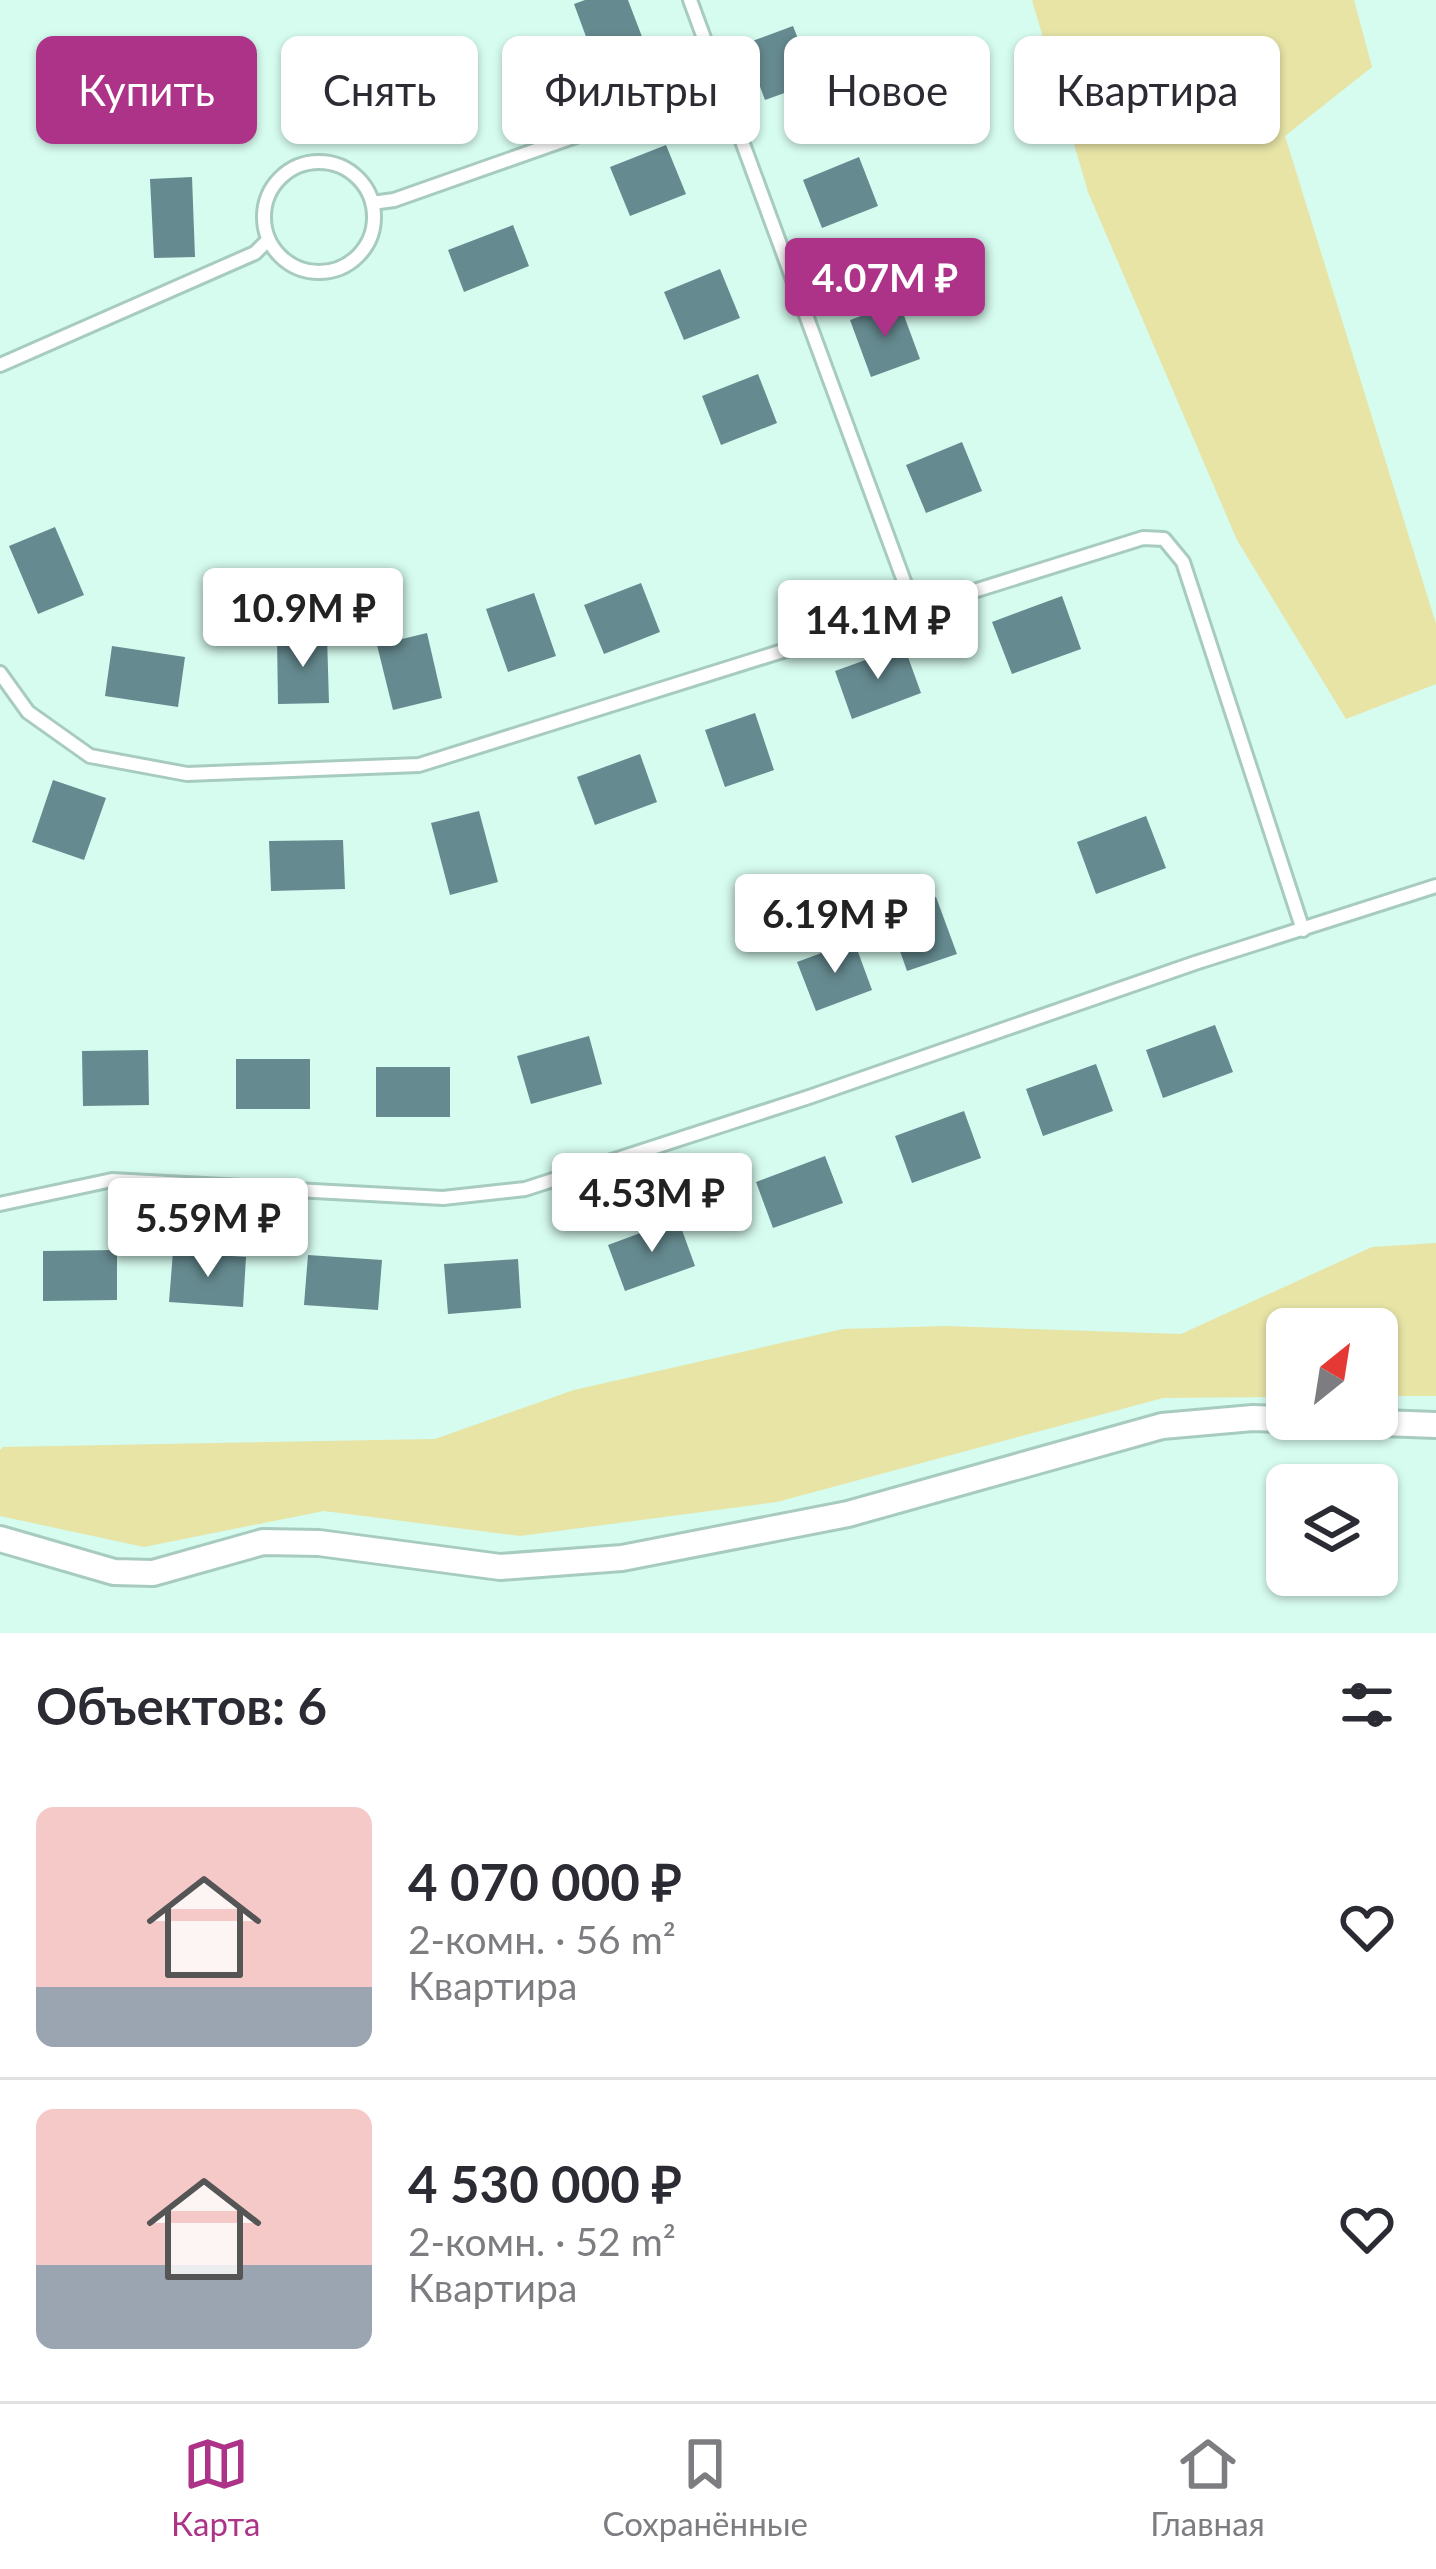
<!DOCTYPE html>
<html lang="ru">
<head>
<meta charset="utf-8">
<style>
	:root { --surface:#fff; --page:#f2f2f3; --text:#2b2b33; --muted:#7c7c81; --line:#e1e1e2; --accent:#ac3388 }
	body { margin:0; font-family:Lato,sans-serif; background:var(--page); color:var(--text); height:100vh; display:flex; flex-direction:column; font-size:45px; white-space:nowrap }
	* { box-sizing:border-box; margin:0 }
	p { font-size:39px; color:var(--muted) }
	.icon { flex:none; width:66px; height:66px; fill:none; stroke:currentColor; stroke-width:2; stroke-linecap:round; stroke-linejoin:round }
	.map { position:relative; height:1633px; overflow:hidden }
	.side { display:flex; flex-direction:column; background:var(--surface); flex:1 }
	.side>* { flex:none }
	.guide { position:absolute; left:36px; top:36px; width:1365px; height:108px; display:flex; gap:24px }
	.needle { width:78px; rotate:30deg }
	.fabs { position:absolute; left:1266px; top:1308px; display:grid; gap:24px }
	.fabs a { display:grid; place-items:center; width:132px; height:132px; border-radius:18px; background:var(--surface); box-shadow:0 3px 9px #0004; font-size:60px }
	.price { position:absolute; translate:-50% -102px; padding:0 27px; border-radius:12px; background:#fff; color:#222; font-size:39px; line-height:78px; filter:drop-shadow(0 3px 6px #0008) }
	.price::after { content:''; position:absolute; left:50%; top:72px; width:36px; height:27px; margin-left:-18px; background:inherit; clip-path:polygon(0 0,100% 0,50% 100%) }
	.price.selected { background:var(--accent); color:#fff }
	ul { padding:0; list-style:none }
	li { display:flex; align-items:center; gap:36px; height:300px; padding:0 36px }
	li+li { border-top:3px solid var(--line) }
	li span { display:grid; place-items:center; flex:none; width:336px; height:240px; border-radius:18px; color:#555 }
	li>.icon { margin-inline-start:auto }
	span .icon { width:144px; height:144px; fill:#fffc; stroke-width:1 }
	li b { font-size:51px }
	h2 { display:flex; justify-content:space-between; align-items:center; height:144px; padding:0 36px; font-size:51px }
	.tag { padding:0 42px; border-radius:18px; background:var(--surface); box-shadow:0 3px 9px #0004; font-size:42px; line-height:108px }
	.tag.selected { background:var(--accent); color:#fff }
	.tabs { display:flex; justify-content:space-around; align-items:center; height:168px; border-top:3px solid var(--line); background:var(--surface); font-size:33px; color:var(--muted) }
	.tabs a { display:grid; justify-items:center; gap:6px }
	.tabs .selected { color:var(--accent) }
	.map>svg:first-child { display:block }
</style>
</head>
<body>
<div class="map">
<svg width="1436" height="1633" viewBox="0 0 1436 1633">
	<rect width="100%" height="100%" fill="#d6fbef"/>
	<path fill="#e7e4a6" d="M 1032,0 L 1354,0 L 1372,67 L 1285,136 L 1436,624 L 1436,684 L 1346,719 L 1237,540 L 1088,192 Z
		M 1436,1243 L 1436,1396 L 1377,1396 L 1377,1329 L 1287,1329 L 1287,1397 L 1163,1398 L 777,1502 L 520,1536 L 324,1511 L 144,1547 L 0,1516 L 0,1450 L 3,1447 L 435,1439 L 574,1390 L 843,1329 L 946,1326 L 1181,1334 L 1372,1247 Z"/>
	<path fill="#658a8f" d="M 585,0 L 628,0 L 644,42 L 595,61 L 574,4 Z
		M 793,26 L 815,82 L 765,100 L 744,44 Z
		M 1150,39 L 1170,106 L 1147,122 L 1146,132 L 1112,143 L 1086,59 Z
		M 666,145 L 686,194 L 630,216 L 610,167 Z
		M 859,157 L 878,206 L 822,228 L 803,180 Z
		M 192,177 L 195,257 L 154,258 L 150,179 Z
		M 513,225 L 529,266 L 464,292 L 448,250 Z
		M 720,269 L 740,318 L 684,340 L 664,292 Z
		M 899,302 L 920,359 L 871,377 L 850,320 Z
		M 758,374 L 777,423 L 721,445 L 702,396 Z
		M 962,442 L 982,491 L 926,513 L 906,465 Z
		M 55,527 L 84,595 L 38,614 L 9,546 Z
		M 641,583 L 660,632 L 604,654 L 584,605 Z
		M 534,593 L 556,656 L 508,672 L 486,609 Z
		M 1062,596 L 1081,649 L 1012,674 L 992,622 Z
		M 427,633 L 442,698 L 393,710 L 377,645 Z
		M 327,636 L 329,703 L 278,704 L 277,638 Z
		M 112,646 L 185,657 L 178,707 L 105,696 Z
		M 904,646 L 921,693 L 852,719 L 835,671 Z
		M 755,713 L 774,770 L 725,787 L 705,730 Z
		M 640,754 L 657,802 L 595,825 L 577,777 Z
		M 53,780 L 106,798 L 84,860 L 32,842 Z
		M 479,811 L 498,882 L 450,895 L 431,823 Z
		M 1146,816 L 1166,868 L 1096,894 L 1077,842 Z
		M 343,840 L 345,889 L 271,891 L 269,841 Z
		M 936,897 L 957,954 L 907,971 L 887,914 Z
		M 854,941 L 872,990 L 816,1011 L 797,962 Z
		M 1215,1025 L 1233,1072 L 1163,1098 L 1146,1050 Z
		M 589,1036 L 602,1084 L 531,1104 L 517,1056 Z
		M 148,1050 L 149,1105 L 83,1106 L 82,1051 Z
		M 236,1059 L 310,1059 L 310,1109 L 236,1109 Z
		M 1096,1064 L 1113,1111 L 1043,1136 L 1026,1089 Z
		M 376,1067 L 450,1067 L 450,1117 L 376,1117 Z
		M 964,1111 L 981,1158 L 912,1183 L 895,1136 Z
		M 825,1156 L 843,1203 L 773,1228 L 756,1182 Z
		M 678,1219 L 695,1266 L 625,1291 L 608,1245 Z
		M 117,1250 L 117,1300 L 43,1301 L 43,1251 Z
		M 173,1252 L 246,1257 L 243,1307 L 169,1302 Z
		M 308,1255 L 382,1260 L 378,1310 L 304,1305 Z
		M 518,1259 L 521,1308 L 448,1314 L 444,1264 Z"/>
	<g fill="none" stroke-linecap="round" stroke-linejoin="round">
		<g stroke="#a7cbc0" stroke-width="18">
			<path id="lane" d="M 690,0 L 915,611
				M264 217a55 55 0 1 1 110 0a55 55 0 1 1-110 0Z
				M 372,203 L 394,200 L 721,85
				M 0,365 L 255,253 L 268,240
				M 0,673 L 28,712 L 90,756 L 187,774 L 419,765 L 1143,538 L 1164,539 L 1183,562 L 1303,930
				M 0,1204 L 112,1180 L 443,1198 L 525,1189 L 809,1097 L 1195,963 L 1436,886"/>
		</g>
		<g stroke="#a7cbc0" stroke-width="30">
			<path id="street" d="M 0,1539 L 114,1572 L 153,1573 L 263,1542 L 319,1543 L 500,1567 L 622,1558 L 848,1514 L 1162,1426 L 1253,1418 L 1436,1425"/>
		</g>
		<use href="#lane" stroke="#fff" stroke-width="12"/>
		<use href="#street" stroke="#fff" stroke-width="24"/>
	</g>
</svg>
<div class="fabs">
<a><svg class="needle" viewBox="-14 -14 28 28"><path d="M0-13l5 13h-10z" fill="#e53935"/><path d="M0 13l5-13h-10z" fill="#7c7c81"/></svg></a>
<a><svg class="icon" aria-label="layers" viewBox="0 0 24 24"><path d="M12 4l9 5-9 5-9-5zM3 14l9 5 9-5"/></svg></a>
</div>
<b class="price selected" style="left:885px;top:340px">4.07M ₽</b>
<b class="price" style="left:303px;top:670px">10.9M ₽</b>
<b class="price" style="left:878px;top:682px">14.1M ₽</b>
<b class="price" style="left:835px;top:976px">6.19M ₽</b>
<b class="price" style="left:652px;top:1255px">4.53M ₽</b>
<b class="price" style="left:208px;top:1280px">5.59M ₽</b>
<div class="guide">
<a class="tag selected">Купить</a>
<a class="tag">Снять</a>
<a class="tag">Фильтры</a>
<a class="tag">Новое</a>
<a class="tag">Квартира</a>
</div>
</div>
<section class="side">
<h2>Объектов: 6<svg class="icon" aria-label="filters" viewBox="0 0 24 24"><path d="M4 7h16M4 17h16"/><circle cx="9" cy="7" r="2"/><circle cx="15" cy="17" r="2"/></svg></h2>
<ul>
<li><span style="background:linear-gradient(#f6c9c9 75%,#9aa5b1 0)"><svg class="icon" aria-label="home" viewBox="0 0 24 24"><path d="M3 11l9-7 9 7M6 9v11h12V9"/></svg></span><div><b>4 070 000 ₽</b><p>2-комн. · 56 m²</p><p>Квартира</p></div><svg class="icon" aria-label="heart" viewBox="0 0 24 24"><path d="M12 20l-8-8c-3-5 5-10 8-4 3-6 11-1 8 4z"/></svg></li>
<li><span style="background:linear-gradient(#f6c9c9 65%,#9aa5b1 0)"><svg class="icon" aria-label="home" viewBox="0 0 24 24"><path d="M3 11l9-7 9 7M6 9v11h12V9"/></svg></span><div><b>4 530 000 ₽</b><p>2-комн. · 52 m²</p><p>Квартира</p></div><svg class="icon" aria-label="heart" viewBox="0 0 24 24"><path d="M12 20l-8-8c-3-5 5-10 8-4 3-6 11-1 8 4z"/></svg></li>
</ul>
</section>
<nav class="tabs">
<a class="selected"><svg class="icon" aria-label="map" viewBox="0 0 24 24"><path d="M3 6l6-2 6 2 6-2v14l-6 2-6-2-6 2zM9 4v14M15 6v14"/></svg>Карта</a>
<a><svg class="icon" aria-label="saved" viewBox="0 0 24 24"><path d="M7 4h10v16l-5-4-5 4z"/></svg>Сохранённые</a>
<a><svg class="icon" aria-label="home" viewBox="0 0 24 24"><path d="M3 11l9-7 9 7M6 9v11h12V9"/></svg>Главная</a>
</nav>
</body>
</html>
